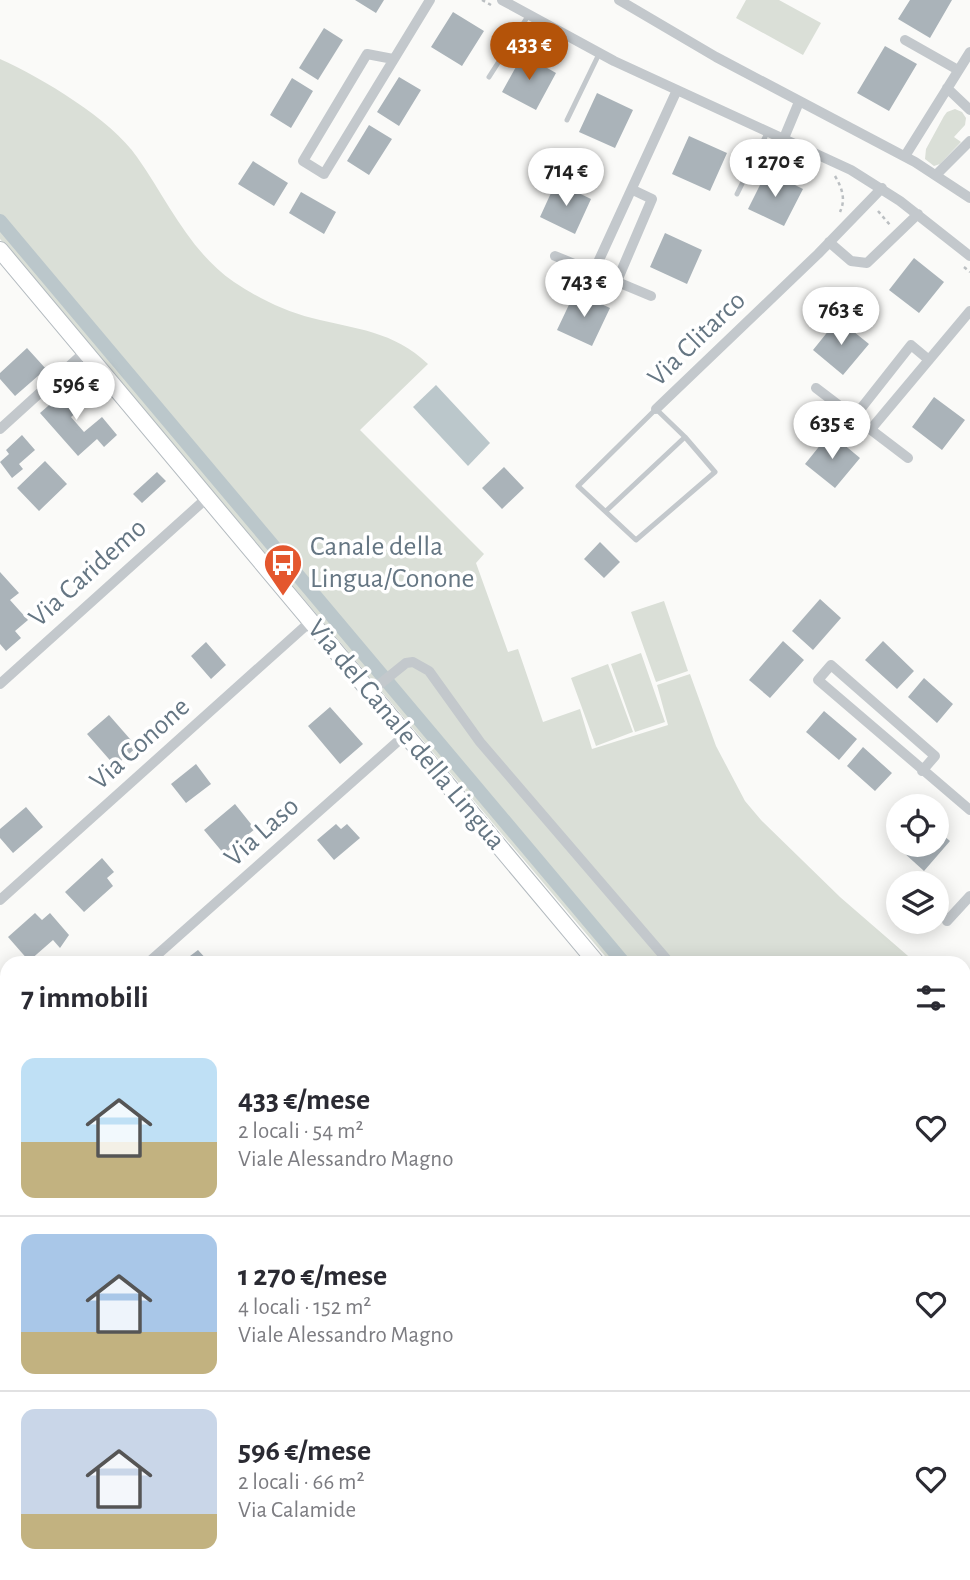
<!DOCTYPE html>
<html lang="it">
<head>
<meta charset="utf-8">
<style>
	:root { --surface:#fff; --page:#f7f7f7; --text:#2b2b33; --muted:#7c7c81; --line:#e1e1e2; --accent:#b45309 }
	body { margin:0; font-family:"Alegreya Sans",sans-serif; background:var(--page); color:var(--text); height:100vh; display:flex; flex-direction:column; font-size:26px; white-space:nowrap }
	* { box-sizing:border-box; margin:0 }
	p { font-size:23px; color:var(--muted) }
	.icon { flex:none; width:38px; height:38px; fill:none; stroke:currentColor; stroke-width:2; stroke-linecap:round; stroke-linejoin:round }
	.map { position:relative; flex:1; overflow:hidden }
	.details { position:absolute; left:0px; top:956px; width:971px; height:625px; display:flex; flex-direction:column; background:var(--surface); border-radius:21px 21px 0 0; box-shadow:0 4px 18px #0003 }
	.details>* { flex:none }
	.buttons { position:absolute; left:886px; top:794px; display:grid; gap:14px }
	.buttons a { display:grid; place-items:center; width:63px; height:63px; border-radius:50%; background:var(--surface); box-shadow:0 4px 18px #0003; font-size:35px }
	.price { position:absolute; translate:-50% -60px; padding:0 16px; border-radius:24px; background:#fff; color:#222; font-size:23px; line-height:46px; filter:drop-shadow(0 2px 4px #0008) }
	.price::after { content:''; position:absolute; left:50%; top:42px; width:21px; height:16px; margin-left:-10px; background:inherit; clip-path:polygon(0 0,100% 0,50% 100%) }
	.price.current { background:var(--accent); color:#fff }
	ul { padding:0; list-style:none }
	li { display:flex; align-items:center; gap:21px; height:175px; padding:0 21px }
	li+li { border-top:2px solid var(--line) }
	li span { display:grid; place-items:center; flex:none; width:196px; height:140px; border-radius:14px; color:#555 }
	li>.icon { margin-inline-start:auto }
	span .icon { width:84px; height:84px; fill:#fffc; stroke-width:1 }
	li b { font-size:30px }
	h2 { display:flex; justify-content:space-between; align-items:center; height:84px; padding:0 21px; font-size:30px }
	.map>svg:first-child { display:block }
</style>
</head>
<body>
<div class="map">
<svg width="970" height="1580" viewBox="0 0 970 1580">
	<rect width="100%" height="100%" fill="#fafaf8"/>
	<path fill="#dadfd7" d="M 746,0 L 779,0 L 821,23 L 803,55 L 736,18 Z
		M 0,59 C 42,78 111,119 137,157 C 168,201 189,251 234,282 C 258,298 284,311 312,318 C 355,329 394,331 428,364 L 360,430 L 484,554 L 476,563 L 508,652 L 518,649 L 543,722 L 580,709 L 592,749 L 668,725 L 657,685 L 690,674 L 716,746 L 745,801 L 761,820 L 840,897 L 915,962 L 610,962 L 0,239 Z
		M 955,109 L 962,112 L 966,118 L 965,125 L 954,137 L 961,142 L 940,164 L 934,166 L 925,159 L 926,149 L 944,116 L 947,112 Z
		M 664,601 L 688,671 L 656,682 L 631,612 Z
		M 641,653 L 665,722 L 635,732 L 611,664 Z
		M 608,664 L 633,732 L 596,746 L 571,678 Z
		M 964,1006 L 970,1011 L 970,1349 L 964,1355 Z"/>
	<path fill="#bbc7cb" d="M 436,385 L 490,443 L 468,466 L 413,407 Z"/>
	<g fill="none" stroke-linecap="round" stroke-linejoin="round">
		<path stroke="#bbc7cb" stroke-width="14" d="M 0,221 L 623,962
			M 964,1374 L 970,1381"/>
	</g>
	<path fill="#aab3b9" d="M 355,0 L 384,0 L 376,13 Z
		M 910,0 L 952,0 L 930,38 L 898,19 Z
		M 453,12 L 484,31 L 462,66 L 431,47 Z
		M 324,28 L 343,40 L 318,80 L 299,68 Z
		M 885,46 L 917,64 L 889,111 L 857,93 Z
		M 523,54 L 556,73 L 536,110 L 502,92 Z
		M 399,77 L 421,90 L 399,126 L 377,112 Z
		M 292,78 L 313,91 L 291,128 L 270,115 Z
		M 597,93 L 633,110 L 615,148 L 579,132 Z
		M 369,125 L 392,139 L 369,175 L 347,161 Z
		M 689,136 L 727,153 L 710,191 L 672,174 Z
		M 253,161 L 288,183 L 274,206 L 238,184 Z
		M 767,171 L 803,189 L 784,226 L 748,209 Z
		M 556,182 L 591,199 L 575,234 L 540,217 Z
		M 301,192 L 336,212 L 324,234 L 289,213 Z
		M 665,233 L 702,250 L 687,284 L 650,267 Z
		M 914,258 L 944,282 L 919,313 L 889,290 Z
		M 575,292 L 610,308 L 592,346 L 557,330 Z
		M 838,319 L 869,344 L 843,375 L 813,350 Z
		M 27,348 L 46,369 L 15,396 L 0,379 L 0,373 Z
		M 72,385 L 88,403 L 71,417 L 84,432 L 102,417 L 117,435 L 104,447 L 97,439 L 78,456 L 40,413 Z
		M 934,397 L 965,420 L 942,450 L 912,427 Z
		M 830,433 L 860,458 L 835,488 L 805,464 Z
		M 22,435 L 35,450 L 19,464 L 23,469 L 12,478 L 0,462 L 9,454 L 6,450 Z
		M 45,461 L 67,484 L 39,511 L 17,488 Z
		M 504,467 L 524,488 L 502,509 L 482,488 Z
		M 157,472 L 166,481 L 142,503 L 133,494 Z
		M 600,542 L 620,562 L 604,578 L 584,559 Z
		M 0,572 L 19,593 L 10,600 L 28,620 L 15,631 L 21,638 L 6,651 L 0,644 Z
		M 820,599 L 841,618 L 813,650 L 792,631 Z
		M 783,641 L 804,660 L 770,698 L 749,680 Z
		M 883,641 L 914,671 L 897,689 L 865,660 Z
		M 206,642 L 226,665 L 211,679 L 191,656 Z
		M 924,678 L 953,704 L 937,723 L 908,697 Z
		M 330,707 L 363,744 L 340,764 L 308,726 Z
		M 824,711 L 857,739 L 839,760 L 806,732 Z
		M 109,715 L 137,747 L 115,766 L 87,734 Z
		M 863,747 L 892,773 L 875,791 L 847,766 Z
		M 196,764 L 211,784 L 186,803 L 171,784 Z
		M 235,804 L 255,829 L 224,854 L 204,830 Z
		M 26,807 L 43,827 L 13,853 L 0,838 L 0,829 Z
		M 336,824 L 341,829 L 347,824 L 360,838 L 334,860 L 317,840 Z
		M 936,829 L 950,841 L 924,871 L 893,843 L 898,838 L 898,845 L 936,845 Z
		M 102,858 L 114,872 L 107,878 L 113,886 L 84,912 L 65,892 Z
		M 35,913 L 42,920 L 50,913 L 69,935 L 60,948 L 53,940 L 29,961 L 8,937 Z
		M 198,950 L 209,962 L 182,962 Z"/>
	<g fill="none" stroke-linecap="round" stroke-linejoin="round">
		<g stroke="#b3babf" stroke-width="18">
			<path id="secondary" d="M 0,250 L 596,962
				M 964,1396 L 970,1403"/>
		</g>
		<path stroke="#bbbfc2" stroke-width="2.5" stroke-dasharray="3.5 3.5" stroke-linecap="butt" d="M 482,0 L 491,5
			M 835,176 C 842,188 846,199 840,212
			M 878,211 L 890,225
			M 964,267 L 970,272"/>
		<path stroke="#c3c8cc" stroke-width="5" d="M 489,77 L 528,16
			M 567,120 L 599,54
			M 737,194 L 768,131
			M 656,409 L 685,437 L 715,472 L 636,540 L 578,486 Z
			M 606,511 L 685,437"/>
		<path stroke="#c3c8cc" stroke-width="10" d="M 502,0 L 614,61 L 851,170 L 900,201 L 970,256
			M 619,0 L 716,57 L 915,162 L 970,198
			M 905,40 L 958,70
			M 393,59 L 367,54 L 303,161 L 324,174 L 430,0
			M 947,88 L 970,110
			M 784,138 L 799,102
			M 905,156 L 970,52
			M 937,174 L 970,141
			M 829,242 L 851,261 L 867,263 L 918,214
			M 555,256 L 651,296
			M 594,271 L 677,90
			M 617,281 L 652,199 L 633,190
			M 816,388 L 908,458
			M 656,409 L 818,254 L 882,188
			M 855,416 L 911,345 L 929,360
			M 0,429 L 86,351
			M 871,429 L 970,311
			M 0,684 L 208,497
			M 370,692 L 406,663 L 413,662 L 429,671 L 480,742 L 669,962
			M 922,771 L 935,756 L 831,665 L 818,680 L 970,810
			M 0,900 L 311,621
			M 947,921 L 970,896
			M 149,962 L 405,735
			M 0,1095 L 7,1089"/>
		<use href="#secondary" stroke="#fff" stroke-width="16"/>
	</g>
	<defs>
		<g id="bus-pin" transform="scale(2.0125)"><path d="M0 17L-7.5 6A9.5 9.5 0 1 1 7.5 6Z" fill="#e4572e" stroke="#fff"/><path d="M-5-6H5V4H4V6H2V4H-2V6H-4V4H-5ZM-3.5-4V0h7V-4ZM-3.5 1.2v1.5H-2V1.2ZM2 1.2v1.5H3.5V1.2Z" fill="#fff"/></g>
	</defs>
	<g fill-rule="evenodd">
		<use href="#bus-pin" x="283" y="563"/>
	</g>
	<g text-anchor="middle" dominant-baseline="central" stroke-width="7" stroke-linejoin="round" paint-order="stroke">
		<g font-size="28" fill="#657683" stroke="#fff">
			<text transform="translate(697 339) rotate(-44)">Via Clitarco</text>
			<text transform="translate(88 573) rotate(-42)">Via Caridemo</text>
			<text transform="translate(406 735) rotate(50)">Via del Canale della Lingua</text>
			<text transform="translate(140 744) rotate(-42)">Via Conone</text>
			<text transform="translate(262 832) rotate(-42)">Via Laso</text>
		</g>
		<g font-size="28" fill="#657683" stroke="#fff" text-anchor="start">
			<text x="310" y="547">Canale della<tspan x="310" dy="32">Lingua/Conone</tspan></text>
		</g>
	</g>
</svg>
<div class="buttons">
<a><svg class="icon" aria-label="locate" viewBox="0 0 24 24"><circle cx="12" cy="12" r="6"/><path d="M12 2v4M12 18v4M2 12h4M18 12h4"/></svg></a>
<a><svg class="icon" aria-label="layers" viewBox="0 0 24 24"><path d="M12 4l9 5-9 5-9-5zM3 14l9 5 9-5"/></svg></a>
</div>
<b class="price current" style="left:529px;top:82px">433 €</b>
<b class="price" style="left:775px;top:199px">1 270 €</b>
<b class="price" style="left:566px;top:208px">714 €</b>
<b class="price" style="left:584px;top:319px">743 €</b>
<b class="price" style="left:841px;top:347px">763 €</b>
<b class="price" style="left:76px;top:422px">596 €</b>
<b class="price" style="left:832px;top:461px">635 €</b>
<section class="details">
<h2>7 immobili<svg class="icon" aria-label="filters" viewBox="0 0 24 24"><path d="M4 7h16M4 17h16"/><circle cx="9" cy="7" r="2"/><circle cx="15" cy="17" r="2"/></svg></h2>
<ul>
<li><span style="background:linear-gradient(#bfe0f5 60%,#c2b280 0)"><svg class="icon" aria-label="home" viewBox="0 0 24 24"><path d="M3 11l9-7 9 7M6 9v11h12V9"/></svg></span><div><b>433 €/mese</b><p>2 locali · 54 m²</p><p>Viale Alessandro Magno</p></div><svg class="icon" aria-label="heart" viewBox="0 0 24 24"><path d="M12 20l-8-8c-3-5 5-10 8-4 3-6 11-1 8 4z"/></svg></li>
<li><span style="background:linear-gradient(#a9c7e8 70%,#c2b280 0)"><svg class="icon" aria-label="home" viewBox="0 0 24 24"><path d="M3 11l9-7 9 7M6 9v11h12V9"/></svg></span><div><b>1 270 €/mese</b><p>4 locali · 152 m²</p><p>Viale Alessandro Magno</p></div><svg class="icon" aria-label="heart" viewBox="0 0 24 24"><path d="M12 20l-8-8c-3-5 5-10 8-4 3-6 11-1 8 4z"/></svg></li>
<li><span style="background:linear-gradient(#c9d6e8 75%,#c2b280 0)"><svg class="icon" aria-label="home" viewBox="0 0 24 24"><path d="M3 11l9-7 9 7M6 9v11h12V9"/></svg></span><div><b>596 €/mese</b><p>2 locali · 66 m²</p><p>Via Calamide</p></div><svg class="icon" aria-label="heart" viewBox="0 0 24 24"><path d="M12 20l-8-8c-3-5 5-10 8-4 3-6 11-1 8 4z"/></svg></li>
</ul>
</section>
</div>
</body>
</html>
